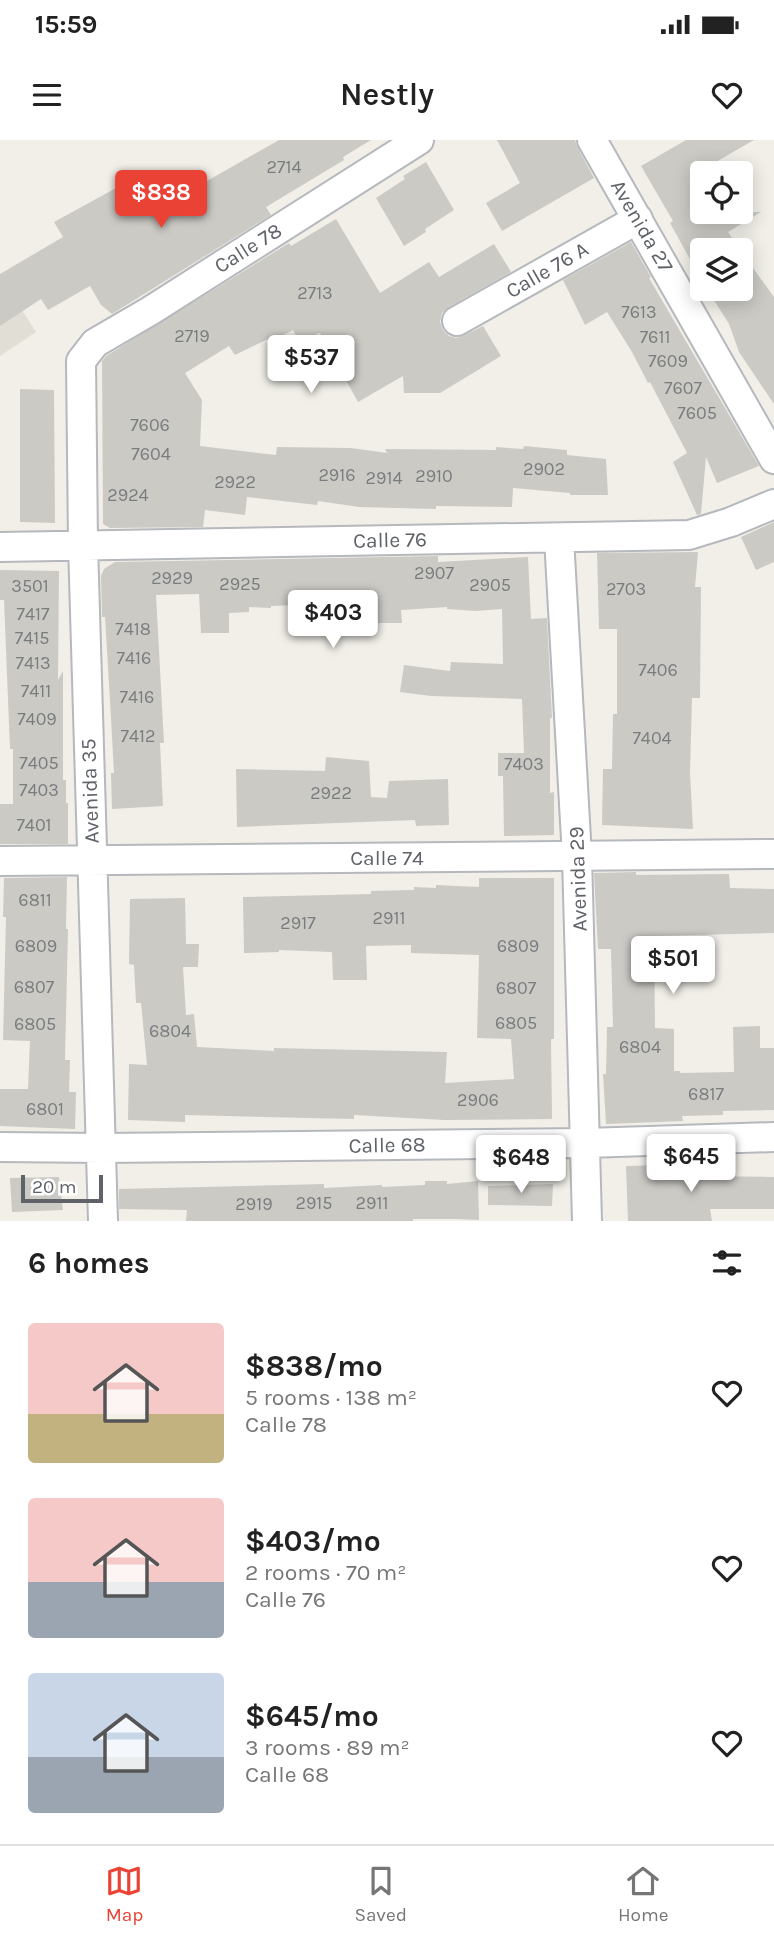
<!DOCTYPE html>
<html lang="en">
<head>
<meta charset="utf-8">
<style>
	:root { --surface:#fff; --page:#f2f2f2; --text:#222; --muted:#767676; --line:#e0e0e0; --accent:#ea4335 }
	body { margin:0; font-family:Karla,sans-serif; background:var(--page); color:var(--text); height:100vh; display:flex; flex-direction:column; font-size:26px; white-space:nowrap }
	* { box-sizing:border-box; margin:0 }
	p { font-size:23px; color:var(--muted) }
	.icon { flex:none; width:38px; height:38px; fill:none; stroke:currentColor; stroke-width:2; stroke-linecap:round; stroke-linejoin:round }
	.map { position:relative; height:1081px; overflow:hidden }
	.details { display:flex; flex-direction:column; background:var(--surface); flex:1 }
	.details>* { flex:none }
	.fabs { position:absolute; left:690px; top:21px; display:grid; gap:14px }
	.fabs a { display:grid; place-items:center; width:63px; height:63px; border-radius:7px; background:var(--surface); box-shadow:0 4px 18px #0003; font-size:35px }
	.scale { position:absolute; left:21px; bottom:18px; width:82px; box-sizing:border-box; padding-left:7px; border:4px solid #5f6368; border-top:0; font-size:19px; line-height:24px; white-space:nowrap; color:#5f6368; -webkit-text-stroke:5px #fff; paint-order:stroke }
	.price { position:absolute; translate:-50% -60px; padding:0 16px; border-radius:7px; background:#fff; color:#222; font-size:23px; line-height:46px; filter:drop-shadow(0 2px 4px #0008) }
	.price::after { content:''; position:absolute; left:50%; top:42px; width:21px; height:16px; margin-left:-10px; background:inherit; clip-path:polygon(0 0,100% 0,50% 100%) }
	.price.current { background:var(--accent); color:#fff }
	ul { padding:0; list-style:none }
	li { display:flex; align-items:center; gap:21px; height:175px; padding:0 28px }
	li span { display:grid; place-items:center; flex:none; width:196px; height:140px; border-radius:7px; color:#555 }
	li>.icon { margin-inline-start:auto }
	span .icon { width:84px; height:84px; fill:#fffc; stroke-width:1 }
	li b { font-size:30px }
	h2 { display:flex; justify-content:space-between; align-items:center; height:84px; padding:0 28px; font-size:30px }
	.status { display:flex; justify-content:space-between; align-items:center; height:49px; padding:0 35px; background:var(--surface); direction:ltr }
	.status svg { height:19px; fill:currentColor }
	header { display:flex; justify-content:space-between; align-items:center; height:91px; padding:0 28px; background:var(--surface); font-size:32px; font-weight:600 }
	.tabs { display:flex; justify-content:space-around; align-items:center; height:98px; border-top:2px solid var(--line); background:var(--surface); font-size:19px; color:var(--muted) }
	.tabs a { display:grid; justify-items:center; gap:4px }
	.tabs .current { color:var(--accent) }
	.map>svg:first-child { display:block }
</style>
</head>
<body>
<div class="status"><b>15:59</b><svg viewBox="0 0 49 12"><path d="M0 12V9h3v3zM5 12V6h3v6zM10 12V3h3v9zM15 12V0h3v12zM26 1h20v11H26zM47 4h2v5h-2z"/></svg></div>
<header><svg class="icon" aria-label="menu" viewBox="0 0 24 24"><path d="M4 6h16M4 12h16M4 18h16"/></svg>Nestly<svg class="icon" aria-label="heart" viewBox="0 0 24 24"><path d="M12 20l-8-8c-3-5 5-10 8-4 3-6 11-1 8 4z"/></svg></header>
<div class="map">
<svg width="774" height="1081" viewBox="0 0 774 1081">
	<rect width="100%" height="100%" fill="#f1efe8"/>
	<path fill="#e1ded6" d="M 0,136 L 36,192 L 0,216 Z"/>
	<path fill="#cccac5" d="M 279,0 L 371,0 L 343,17 L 344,20 L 266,67 L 271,75 L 112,174 L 101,165 L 90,146 L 48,170 L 41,159 L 0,186 L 0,134 L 63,97 L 54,82 L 129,41 L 151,72 L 190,45 L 193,49 Z
		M 497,0 L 575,0 L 578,8 L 594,38 L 502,91 L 486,63 L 520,43 Z
		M 686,0 L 754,0 L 702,30 L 702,72 L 761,72 L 728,92 L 740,110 L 702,110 L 702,141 L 670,83 L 673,81 L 641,26 Z
		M 426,22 L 454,70 L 425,89 L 426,92 L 404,106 L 376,58 L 405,39 L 403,36 Z
		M 336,79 L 380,153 L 429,122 L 439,137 L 494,104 L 511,132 L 449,167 L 442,173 L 440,182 L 443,190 L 449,196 L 456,198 L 465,195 L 483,186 L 501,216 L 440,253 L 404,253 L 403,236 L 358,262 L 320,193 L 299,201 L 293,190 L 270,202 L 268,199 L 235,215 L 229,206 L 185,233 L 202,260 L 200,306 L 276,315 L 277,307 L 351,308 L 387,313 L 385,309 L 496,310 L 496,307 L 523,309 L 524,306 L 567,310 L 567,315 L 606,319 L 608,355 L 570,355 L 570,353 L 513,348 L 512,367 L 436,366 L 436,369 L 359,367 L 318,361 L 317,365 L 247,357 L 245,375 L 205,370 L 203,387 L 110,388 L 103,384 L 102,221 L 106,216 L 289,103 L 291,106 Z
		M 631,102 L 651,137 L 649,138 L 759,326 L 717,343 L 706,317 L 701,374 L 697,375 L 673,322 L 687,313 L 650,242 L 648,243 L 632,212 L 607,172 L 585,185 L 563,140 Z
		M 740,110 L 774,157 L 774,264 L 739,212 L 729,184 L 707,149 L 740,149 Z
		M 20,249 L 54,250 L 55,383 L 20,382 Z
		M 774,382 L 774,422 L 756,430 L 741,397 Z
		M 698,412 L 695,447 L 701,447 L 700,558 L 692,558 L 690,633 L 693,689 L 602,685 L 603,629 L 612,629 L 613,574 L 617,574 L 617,489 L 599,489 L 597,413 Z
		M 438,416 L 438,422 L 528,417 L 531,479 L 547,478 L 552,578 L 550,578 L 550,653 L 554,652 L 554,695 L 504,696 L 503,636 L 498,636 L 498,613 L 524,613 L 522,559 L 431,556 L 400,552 L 404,525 L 450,531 L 451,522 L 503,524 L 502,469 L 475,471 L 447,469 L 447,467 L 401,470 L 402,483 L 343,483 L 342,468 L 296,465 L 271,466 L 271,468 L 249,467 L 249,472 L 229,473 L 229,493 L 201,493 L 199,454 L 156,455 L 164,603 L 160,603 L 163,666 L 112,669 L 111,633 L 114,633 L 111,578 L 105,477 L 102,477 L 101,436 L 104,429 L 115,422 Z
		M 0,430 L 59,431 L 58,540 L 63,531 L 63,640 L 66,640 L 66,663 L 68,663 L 68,704 L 0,704 L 0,664 L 13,664 L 13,609 L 10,609 L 4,460 L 0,460 Z
		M 326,617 L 369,621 L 371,657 L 387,658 L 389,641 L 448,639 L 449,685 L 416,686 L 415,680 L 237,687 L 236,629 L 325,631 Z
		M 636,732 L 636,735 L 729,734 L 730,748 L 774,749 L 774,793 L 654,796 L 655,888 L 674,889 L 674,931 L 680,931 L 680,933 L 734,932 L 733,887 L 760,886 L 760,908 L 774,908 L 774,970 L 723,971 L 723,975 L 682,976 L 683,981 L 606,984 L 603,934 L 606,934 L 607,887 L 613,887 L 611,809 L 598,809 L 594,733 Z
		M 67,737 L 66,789 L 68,789 L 65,920 L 70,920 L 69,952 L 76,952 L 75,989 L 0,986 L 0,949 L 28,949 L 30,901 L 3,900 L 6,777 L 3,777 L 4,738 Z
		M 479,738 L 554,738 L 554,899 L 551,899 L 552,979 L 444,980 L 354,975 L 354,979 L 185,975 L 185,982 L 128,980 L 129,924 L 147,925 L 141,863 L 136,863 L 134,825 L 129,824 L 130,759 L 185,758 L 186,804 L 199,804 L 198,827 L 183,827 L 186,875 L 194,874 L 197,907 L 274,911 L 274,908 L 447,912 L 445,943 L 514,939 L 511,899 L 477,898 L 479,815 L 411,813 L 411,805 L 366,806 L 367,840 L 333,840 L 332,812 L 279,810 L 279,812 L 244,813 L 243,757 L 371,754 L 371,751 L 414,750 L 414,747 L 436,748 L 436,745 L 479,747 Z
		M 702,1024 L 704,1036 L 774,1037 L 774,1069 L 710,1069 L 712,1081 L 628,1081 L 626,1026 L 663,1025 L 663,1030 Z
		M 59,1037 L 63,1070 L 12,1072 L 10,1038 Z
		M 425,1041 L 447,1041 L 447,1044 L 478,1041 L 479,1080 L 458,1079 L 413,1079 L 413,1081 L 186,1081 L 187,1070 L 119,1069 L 119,1049 L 324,1044 L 324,1048 L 382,1045 L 382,1047 L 425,1045 Z
		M 553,1044 L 552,1066 L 488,1065 L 488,1046 Z"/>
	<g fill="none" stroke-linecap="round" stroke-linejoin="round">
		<g stroke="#b5b8bc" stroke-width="32">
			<path id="minor" d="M 592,0 L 774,319
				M 457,181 L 638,79
				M 559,398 L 577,717 L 587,1081
				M 0,407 L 689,395 L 731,382 L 774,364
				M 0,721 L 774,714
				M 0,1007 L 102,1008 L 586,1003 L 774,997
				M 103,1081 L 83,404 L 81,221 L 95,203 L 150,171 L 419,0"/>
		</g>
		<use href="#minor" stroke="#fff" stroke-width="28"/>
	</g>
	<g text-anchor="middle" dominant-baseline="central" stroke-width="6" stroke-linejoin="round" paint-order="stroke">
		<g font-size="18" fill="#7a7d7f">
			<text x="284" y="27">2714</text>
			<text x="315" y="153">2713</text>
			<text x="639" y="172">7613</text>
			<text x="192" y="196">2719</text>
			<text x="655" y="197">7611</text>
			<text x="668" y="221">7609</text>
			<text x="683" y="248">7607</text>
			<text x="697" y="273">7605</text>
			<text x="150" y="285">7606</text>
			<text x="151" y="314">7604</text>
			<text x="544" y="329">2902</text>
			<text x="337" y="335">2916</text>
			<text x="434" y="336">2910</text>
			<text x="384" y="338">2914</text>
			<text x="235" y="342">2922</text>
			<text x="128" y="355">2924</text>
			<text x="434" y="433">2907</text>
			<text x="172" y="438">2929</text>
			<text x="240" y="444">2925</text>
			<text x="490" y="445">2905</text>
			<text x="30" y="446">3501</text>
			<text x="626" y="449">2703</text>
			<text x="33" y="474">7417</text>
			<text x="133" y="489">7418</text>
			<text x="32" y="498">7415</text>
			<text x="134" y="518">7416</text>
			<text x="33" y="523">7413</text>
			<text x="658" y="530">7406</text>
			<text x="36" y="551">7411</text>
			<text x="137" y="557">7416</text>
			<text x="37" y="579">7409</text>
			<text x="138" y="596">7412</text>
			<text x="652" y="598">7404</text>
			<text x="39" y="623">7405</text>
			<text x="524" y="624">7403</text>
			<text x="39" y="650">7403</text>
			<text x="331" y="653">2922</text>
			<text x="34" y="685">7401</text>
			<text x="35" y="760">6811</text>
			<text x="389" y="778">2911</text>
			<text x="298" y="783">2917</text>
			<text x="36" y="806">6809</text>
			<text x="518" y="806">6809</text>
			<text x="34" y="847">6807</text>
			<text x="516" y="848">6807</text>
			<text x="516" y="883">6805</text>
			<text x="35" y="884">6805</text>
			<text x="170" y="891">6804</text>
			<text x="640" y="907">6804</text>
			<text x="706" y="954">6817</text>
			<text x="478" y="960">2906</text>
			<text x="45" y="969">6801</text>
			<text x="314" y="1063">2915</text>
			<text x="372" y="1063">2911</text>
			<text x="254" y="1064">2919</text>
		</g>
		<g font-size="21" fill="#5f6368" stroke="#fff">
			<text transform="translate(642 86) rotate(60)">Avenida 27</text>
			<text transform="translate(248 108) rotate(-32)">Calle 78</text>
			<text transform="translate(547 130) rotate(-30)">Calle 76 A</text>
			<text transform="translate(390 400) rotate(-1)">Calle 76</text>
			<text transform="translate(90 651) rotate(-92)">Avenida 35</text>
			<text x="387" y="718">Calle 74</text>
			<text transform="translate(578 739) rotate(-92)">Avenida 29</text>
			<text transform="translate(387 1005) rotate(-1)">Calle 68</text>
		</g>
	</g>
</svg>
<div class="fabs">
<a><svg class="icon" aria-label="locate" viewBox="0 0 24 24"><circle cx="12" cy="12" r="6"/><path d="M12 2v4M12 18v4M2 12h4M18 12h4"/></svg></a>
<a><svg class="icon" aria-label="layers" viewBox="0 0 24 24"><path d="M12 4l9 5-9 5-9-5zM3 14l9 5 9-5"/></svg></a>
</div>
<div class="scale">20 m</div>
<b class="price current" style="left:161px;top:90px">$838</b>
<b class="price" style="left:311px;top:255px">$537</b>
<b class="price" style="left:333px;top:510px">$403</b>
<b class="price" style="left:673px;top:856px">$501</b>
<b class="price" style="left:691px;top:1054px">$645</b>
<b class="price" style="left:521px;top:1055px">$648</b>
</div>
<section class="details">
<h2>6 homes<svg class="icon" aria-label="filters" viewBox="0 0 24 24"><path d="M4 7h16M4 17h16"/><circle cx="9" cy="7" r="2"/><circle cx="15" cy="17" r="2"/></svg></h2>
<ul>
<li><span style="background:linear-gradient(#f6c9c9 65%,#c2b280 0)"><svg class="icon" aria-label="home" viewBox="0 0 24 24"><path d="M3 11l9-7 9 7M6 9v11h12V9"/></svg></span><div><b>$838/mo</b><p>5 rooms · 138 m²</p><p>Calle 78</p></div><svg class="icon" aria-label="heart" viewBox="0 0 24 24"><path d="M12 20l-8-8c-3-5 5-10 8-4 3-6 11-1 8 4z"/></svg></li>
<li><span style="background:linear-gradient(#f6c9c9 60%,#9aa5b1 0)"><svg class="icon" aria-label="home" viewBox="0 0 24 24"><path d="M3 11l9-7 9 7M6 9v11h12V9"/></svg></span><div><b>$403/mo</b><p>2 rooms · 70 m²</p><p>Calle 76</p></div><svg class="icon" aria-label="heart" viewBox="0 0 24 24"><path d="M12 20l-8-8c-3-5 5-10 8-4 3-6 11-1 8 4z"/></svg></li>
<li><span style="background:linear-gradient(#c9d6e8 60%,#9aa5b1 0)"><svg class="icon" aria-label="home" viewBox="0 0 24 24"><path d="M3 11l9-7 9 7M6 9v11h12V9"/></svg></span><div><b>$645/mo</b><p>3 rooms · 89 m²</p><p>Calle 68</p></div><svg class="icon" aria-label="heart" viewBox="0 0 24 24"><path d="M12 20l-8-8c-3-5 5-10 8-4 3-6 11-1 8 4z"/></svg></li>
</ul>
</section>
<nav class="tabs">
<a class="current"><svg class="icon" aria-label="map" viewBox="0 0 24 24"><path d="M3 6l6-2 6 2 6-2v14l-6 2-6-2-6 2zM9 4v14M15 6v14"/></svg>Map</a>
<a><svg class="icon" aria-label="saved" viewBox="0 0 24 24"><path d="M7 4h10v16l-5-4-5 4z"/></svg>Saved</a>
<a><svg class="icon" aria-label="home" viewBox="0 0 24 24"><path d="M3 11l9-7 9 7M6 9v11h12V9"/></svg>Home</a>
</nav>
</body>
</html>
